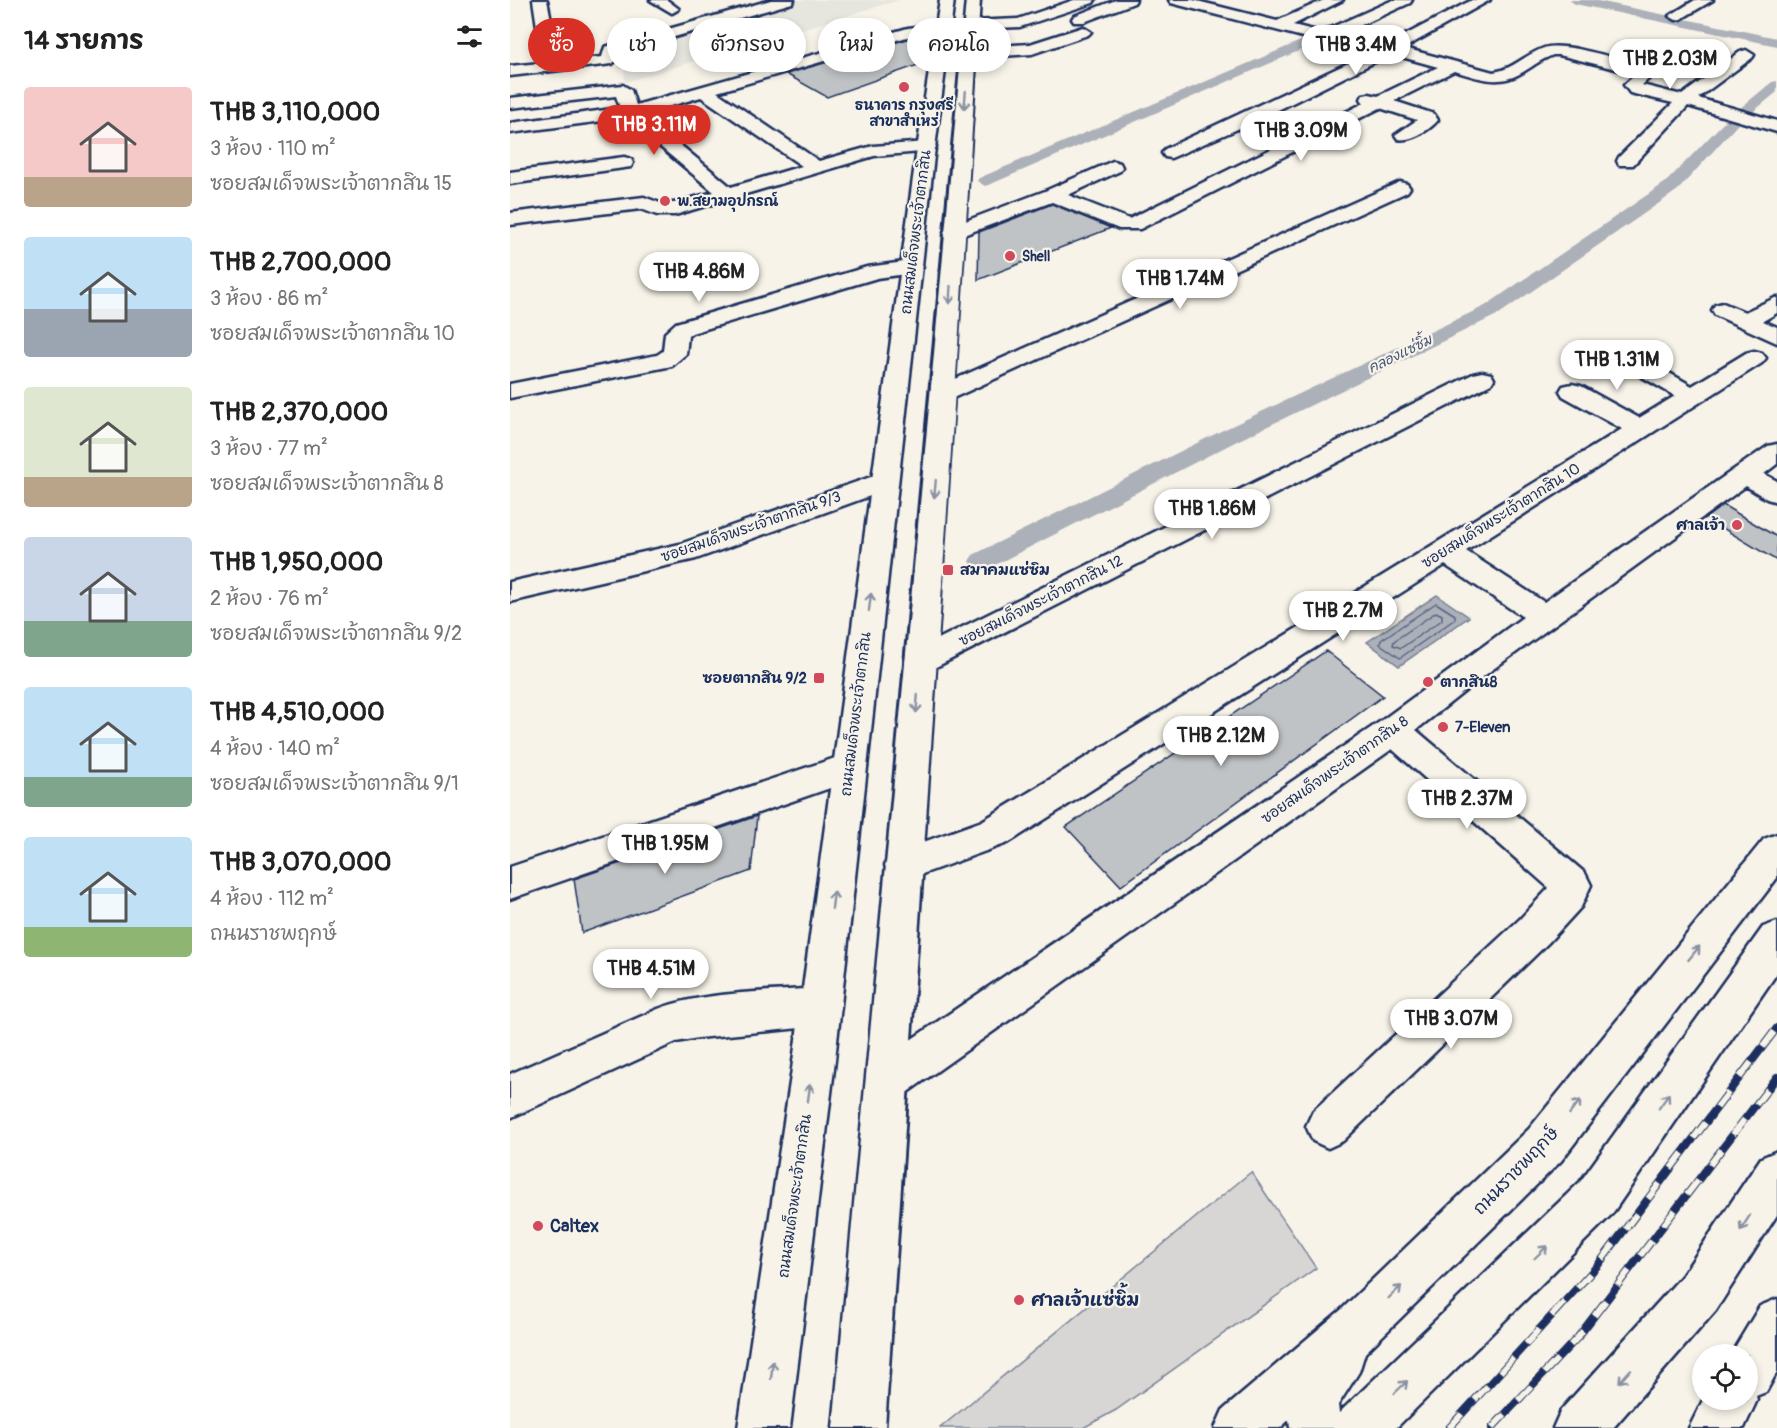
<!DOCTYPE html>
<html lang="th">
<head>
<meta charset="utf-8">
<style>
	:root { --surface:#fff; --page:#f6f6f6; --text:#222; --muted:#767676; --accent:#d93025 }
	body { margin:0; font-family:Pangolin,"Playpen Sans Thai",sans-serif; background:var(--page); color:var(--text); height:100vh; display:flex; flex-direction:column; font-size:22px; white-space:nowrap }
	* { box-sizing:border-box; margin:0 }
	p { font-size:20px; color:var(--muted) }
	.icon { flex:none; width:33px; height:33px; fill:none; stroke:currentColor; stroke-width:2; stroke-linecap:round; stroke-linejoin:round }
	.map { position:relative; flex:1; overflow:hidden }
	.side { display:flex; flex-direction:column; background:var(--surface); width:510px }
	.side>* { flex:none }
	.guide { position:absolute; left:18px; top:18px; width:570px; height:54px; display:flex; gap:12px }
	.controls { position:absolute; left:1182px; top:1344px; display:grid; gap:12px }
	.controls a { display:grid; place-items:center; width:66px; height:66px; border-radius:50%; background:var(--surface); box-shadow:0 3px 9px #0003; font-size:30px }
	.price { position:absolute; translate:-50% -51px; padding:0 14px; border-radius:21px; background:#fff; color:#222; font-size:20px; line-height:39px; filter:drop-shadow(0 2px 3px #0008) }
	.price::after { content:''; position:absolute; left:50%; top:36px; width:18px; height:14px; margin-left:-9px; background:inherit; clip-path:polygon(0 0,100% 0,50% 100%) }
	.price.active { background:var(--accent); color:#fff }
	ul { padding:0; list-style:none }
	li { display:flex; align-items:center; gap:18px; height:150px; padding:0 24px }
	li span { display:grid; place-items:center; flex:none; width:168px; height:120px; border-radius:6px; color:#555 }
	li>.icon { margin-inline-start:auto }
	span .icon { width:72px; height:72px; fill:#fffc; stroke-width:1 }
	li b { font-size:26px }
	h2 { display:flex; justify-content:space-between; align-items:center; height:72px; padding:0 24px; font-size:26px }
	.tag { padding:0 21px; border-radius:27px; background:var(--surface); box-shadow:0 3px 9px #0003; font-size:21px; line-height:54px }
	.tag.active { background:var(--accent); color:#fff }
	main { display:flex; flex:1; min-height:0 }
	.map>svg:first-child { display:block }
</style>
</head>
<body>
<main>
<section class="side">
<h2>14 รายการ<svg class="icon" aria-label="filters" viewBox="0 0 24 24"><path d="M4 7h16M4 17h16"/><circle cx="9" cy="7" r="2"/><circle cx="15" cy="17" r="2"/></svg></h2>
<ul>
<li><span style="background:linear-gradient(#f6c9c9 75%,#b9a48a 0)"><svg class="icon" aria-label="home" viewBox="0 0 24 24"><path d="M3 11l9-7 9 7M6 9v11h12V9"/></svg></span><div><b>THB 3,110,000</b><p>3 ห้อง · 110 m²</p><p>ซอยสมเด็จพระเจ้าตากสิน 15</p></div></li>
<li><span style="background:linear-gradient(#bfe0f5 60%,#9aa5b1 0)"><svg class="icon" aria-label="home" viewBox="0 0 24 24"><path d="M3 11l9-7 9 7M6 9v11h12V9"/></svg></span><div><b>THB 2,700,000</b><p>3 ห้อง · 86 m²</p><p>ซอยสมเด็จพระเจ้าตากสิน 10</p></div></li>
<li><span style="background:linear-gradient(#dfe7d0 75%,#b9a48a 0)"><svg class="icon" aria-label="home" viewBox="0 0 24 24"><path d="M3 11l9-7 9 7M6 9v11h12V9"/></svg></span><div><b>THB 2,370,000</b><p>3 ห้อง · 77 m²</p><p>ซอยสมเด็จพระเจ้าตากสิน 8</p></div></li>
<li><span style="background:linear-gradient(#c9d6e8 70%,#7fa58c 0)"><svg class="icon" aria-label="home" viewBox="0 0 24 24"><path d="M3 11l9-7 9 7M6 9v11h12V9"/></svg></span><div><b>THB 1,950,000</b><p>2 ห้อง · 76 m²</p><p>ซอยสมเด็จพระเจ้าตากสิน 9/2</p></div></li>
<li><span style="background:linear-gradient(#bfe0f5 75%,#7fa58c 0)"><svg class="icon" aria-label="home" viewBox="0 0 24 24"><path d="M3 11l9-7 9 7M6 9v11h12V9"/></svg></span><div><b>THB 4,510,000</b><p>4 ห้อง · 140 m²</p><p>ซอยสมเด็จพระเจ้าตากสิน 9/1</p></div></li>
<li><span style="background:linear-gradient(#bfe0f5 75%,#8fb573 0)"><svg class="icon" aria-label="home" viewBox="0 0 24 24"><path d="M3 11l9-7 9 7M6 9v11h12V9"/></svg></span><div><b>THB 3,070,000</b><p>4 ห้อง · 112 m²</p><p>ถนนราชพฤกษ์</p></div></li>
</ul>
</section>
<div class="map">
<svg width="1267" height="1428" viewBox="0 0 1267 1428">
	<rect width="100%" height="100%" fill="#f7f3e8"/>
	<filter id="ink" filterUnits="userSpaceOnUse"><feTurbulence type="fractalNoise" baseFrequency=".0167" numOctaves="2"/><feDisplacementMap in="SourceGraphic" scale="12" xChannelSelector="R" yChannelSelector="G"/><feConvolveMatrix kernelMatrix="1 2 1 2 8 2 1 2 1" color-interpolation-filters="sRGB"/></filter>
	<g filter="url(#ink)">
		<path fill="#e6e5de" d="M 287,0 L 389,0 L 115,82 L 114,69 L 109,69 L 107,51 Z"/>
		<path fill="#d7d6d4" stroke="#798299" stroke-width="1.5" d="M 741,1172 L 806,1268 L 606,1410 L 573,1428 L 430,1428 Z"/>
		<path fill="#acb0b9" stroke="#727c95" stroke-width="1.5" d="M 927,595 L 959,617 L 889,666 L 857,642 Z"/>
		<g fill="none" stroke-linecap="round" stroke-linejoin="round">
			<path stroke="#556382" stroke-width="1.5" d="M 926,603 L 945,615 L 945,619 L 890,658 L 870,644 L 871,640 Z
				M 926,612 L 932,615 L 932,620 L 891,648 L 883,645 L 884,641 Z"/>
			<path fill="#acb0b9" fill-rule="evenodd" d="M 1059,0 L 1083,0 L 1267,38 L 1267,46 L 1065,4 Z
				M 807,34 L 814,38 L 812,41 L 481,184 L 475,186 L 467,181 L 469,178 Z
				M 1267,81 L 1267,92 L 1227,125 L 1168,190 L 989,314 L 727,441 L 481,567 L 472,570 L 463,567 L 459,561 L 463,555 L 711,431 L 975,306 L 1156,182 L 1217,119 L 1262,82 Z"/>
		</g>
		<path fill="#c0c3c5" stroke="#1b2f5e" stroke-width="1.5" d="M 404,37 L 412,37 L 408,65 L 317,97 L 276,74 Z
			M 542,204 L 601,228 L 468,280 L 469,232 Z
			M 1213,505 L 1267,537 L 1267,561 L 1196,518 Z
			M 816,651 L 873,696 L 611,886 L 556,827 Z
			M 247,816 L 241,871 L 72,933 L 64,879 Z"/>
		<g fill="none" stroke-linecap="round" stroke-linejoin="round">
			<g stroke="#1b2f5e" stroke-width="5">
				<path id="minor" d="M 23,0 L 37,0 L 45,40 L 42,43 L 32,43 L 29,40 Z
					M 140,0 L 157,0 L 169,9 L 162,13 Z
					M 261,0 L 284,0 L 282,3 L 109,53 L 108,59 L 102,64 L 0,76 L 0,66 L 92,57 L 95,47 Z
					M 564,0 L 585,0 L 583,3 L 510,27 L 461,29 L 454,25 L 461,21 L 508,19 Z
					M 606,0 L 626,0 L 624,3 L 574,22 L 564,22 L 562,19 L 564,16 Z
					M 659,0 L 683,0 L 767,21 L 814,0 L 833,0 L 783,25 L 811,32 L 883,0 L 902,0 L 900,3 L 836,32 L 878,44 L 962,0 L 980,0 L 894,48 L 983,72 C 1002,70 1016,54 1034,48 C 1056,41 1115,62 1140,68 L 1143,75 L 1132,85 L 1172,95 L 1230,52 L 1236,50 L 1244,55 L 1242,58 L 1188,98 L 1267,121 L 1267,132 L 1178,106 L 1123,165 L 1109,165 L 1107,161 L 1109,157 L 1163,103 L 1120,93 L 1114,85 L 1126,74 L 1049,55 L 1043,55 C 1032,59 1023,66 1013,72 C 989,87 969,78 944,71 L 884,101 L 924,114 L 928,120 C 920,130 900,142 888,139 L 885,135 L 907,120 L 870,108 L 630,229 L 609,229 L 542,202 L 451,236 L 437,236 L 434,232 L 437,228 L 535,191 L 603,161 L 610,163 L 612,167 L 610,171 L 558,195 L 619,219 L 854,103 L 851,99 L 853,95 L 859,94 L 868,96 L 928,67 L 881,54 L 746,121 L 661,158 L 655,157 L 652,153 L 655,149 L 866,50 L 823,38 L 812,42 L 661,3 Z
					M 1185,0 L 1203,0 L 1171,19 L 1166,20 L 1159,16 Z
					M 433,24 L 441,29 L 438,32 L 404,35 L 207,92 L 309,161 L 363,146 L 417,142 L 423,143 L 426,147 L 423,151 L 364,156 L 165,215 L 147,215 L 131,209 L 0,225 L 0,213 L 134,197 L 150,203 L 164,203 L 204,192 L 116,118 L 0,133 L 0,123 L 110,108 L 106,96 L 0,108 L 0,98 L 113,85 L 121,90 L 126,105 L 398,28 ZM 191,97 L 292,166 L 221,187 L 133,114 Z
					M 573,27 L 581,32 L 578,35 L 522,54 L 458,58 L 450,53 L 458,48 L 520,44 Z
					M 114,157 L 121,159 L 123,163 L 121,167 L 0,184 L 0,172 Z
					M 890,182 L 897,184 L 900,188 L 897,192 L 443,398 L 434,400 L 425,398 L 422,393 L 425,388 Z
					M 402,261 L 410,262 L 413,267 L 410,272 L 367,278 L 182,333 L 178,336 L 176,354 L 162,366 L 0,398 L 0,384 L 147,355 L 153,351 L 155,333 L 166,323 L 357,267 Z
					M 1267,297 L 1267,313 L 1253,321 L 1267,327 L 1267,343 L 1205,315 L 1202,310 L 1205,305 L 1213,303 L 1235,312 Z
					M 1244,351 L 1252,353 L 1256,358 L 1252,363 L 956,551 L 1034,602 L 1226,468 L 1258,446 L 1267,444 L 1267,464 L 1254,474 L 1267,481 L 1267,502 L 1257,499 L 1236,486 L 979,672 L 906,730 L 1075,873 L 1081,885 L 1071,907 L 1038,943 L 833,1141 L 818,1148 L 803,1141 L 796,1126 L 803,1111 L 1010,919 L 1039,888 L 882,749 L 392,1096 L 377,1102 L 362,1096 L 356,1081 L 362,1066 L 871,721 L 1013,617 L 935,565 L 498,843 L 393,881 L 380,876 L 375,865 L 380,854 L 472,821 L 1112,429 L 1053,396 L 1050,391 L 1053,386 L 1062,384 L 1071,386 L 1129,418 L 1165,396 L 1110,364 L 1106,359 L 1110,354 L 1118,352 L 1126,354 L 1182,386 L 1236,353 Z
					M 972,372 L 981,374 L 984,379 L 981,384 L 422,669 L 411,673 L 400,669 L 395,661 L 400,653 L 963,374 Z
					M 375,472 L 385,475 L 388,481 L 385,487 L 186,559 L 0,602 L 0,582 L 170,544 Z
					M 340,753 L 352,757 L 357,767 L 352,777 L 0,899 L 0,867 Z
					M 310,988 L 324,993 L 330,1007 L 324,1021 L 310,1026 L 188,1038 L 166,1042 L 0,1118 L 0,1074 L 148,1009 C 194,991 260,992 310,988 Z"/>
			</g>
			<g stroke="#1b2f5e" stroke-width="5">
				<path id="major" d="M 430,0 L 444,0 L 424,156 L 324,1069 L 280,1428 L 228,1428 L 282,1069 L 406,156 Z
					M 456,0 L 470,0 C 441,476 406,952 375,1428 L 323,1428 C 367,952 414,476 456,0 Z
					M 1267,834 L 1267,878 L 1051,1161 L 855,1353 L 849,1372 L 828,1405 L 829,1413 L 1070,1182 L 1253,927 L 1267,922 L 1267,973 L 1102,1214 L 886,1428 L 780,1428 L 779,1420 L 770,1428 L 705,1428 L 713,1410 L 831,1310 L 1019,1129 L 1254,839 Z
					M 1267,1151 L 1267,1215 L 1206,1310 L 1103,1428 L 1043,1428 L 1051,1410 L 1172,1276 L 1251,1158 Z
					M 1267,1299 L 1267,1372 L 1256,1392 L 1246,1396 L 1247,1400 L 1234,1428 L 1179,1428 L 1193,1400 L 1238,1400 L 1238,1354 L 1221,1354 L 1250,1306 Z"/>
			</g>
			<use href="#minor" fill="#f7f3e8" fill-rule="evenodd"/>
			<use href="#major" fill="#f7f3e8" fill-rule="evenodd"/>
			<g stroke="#1b2f5e" stroke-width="8">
				<path id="rail" d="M 939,1428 L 1088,1265 L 1267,1028
					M 982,1428 L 1068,1337 L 1267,1077"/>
			</g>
			<use href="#rail" stroke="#f7f3e8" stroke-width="6" stroke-dasharray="19" stroke-linecap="butt"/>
		</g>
		<defs><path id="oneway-shaft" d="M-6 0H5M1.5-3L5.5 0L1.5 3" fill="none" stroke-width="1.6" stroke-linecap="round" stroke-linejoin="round" transform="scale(1.5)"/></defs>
		<g stroke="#8991a3">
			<use href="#oneway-shaft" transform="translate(455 100) rotate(95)"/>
			<use href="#oneway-shaft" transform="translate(440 295) rotate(93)"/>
			<use href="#oneway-shaft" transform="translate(425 489) rotate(95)"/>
			<use href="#oneway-shaft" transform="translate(360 602) rotate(-83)"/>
			<use href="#oneway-shaft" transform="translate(407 704) rotate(95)"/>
			<use href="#oneway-shaft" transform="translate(323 900) rotate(-83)"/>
			<use href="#oneway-shaft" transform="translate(1184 953) rotate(-51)"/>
			<use href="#oneway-shaft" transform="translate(299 1093) rotate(-82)"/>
			<use href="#oneway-shaft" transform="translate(1154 1101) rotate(-55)"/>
			<use href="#oneway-shaft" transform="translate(1065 1107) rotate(-52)"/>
			<use href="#oneway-shaft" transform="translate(1235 1223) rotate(123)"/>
			<use href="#oneway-shaft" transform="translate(1031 1252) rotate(-44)"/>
			<use href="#oneway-shaft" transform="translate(885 1292) rotate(-44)"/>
			<use href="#oneway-shaft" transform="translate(262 1370) rotate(-83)"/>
			<use href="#oneway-shaft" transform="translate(1115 1376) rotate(132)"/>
			<use href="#oneway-shaft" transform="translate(891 1387) rotate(-44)"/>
		</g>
	</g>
	<g fill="#d1495b" stroke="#f7f3e8" stroke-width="2">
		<circle cx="394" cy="87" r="6"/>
		<circle cx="155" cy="201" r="6"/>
		<circle cx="500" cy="256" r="6"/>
		<circle cx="1227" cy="525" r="6"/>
		<rect x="432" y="564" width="12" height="12" rx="3"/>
		<rect x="303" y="672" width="12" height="12" rx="3"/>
		<circle cx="918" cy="682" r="6"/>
		<circle cx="933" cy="727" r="6"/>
		<circle cx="28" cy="1226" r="6"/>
		<circle cx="509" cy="1300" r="6"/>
	</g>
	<g text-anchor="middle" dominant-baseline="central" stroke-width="4.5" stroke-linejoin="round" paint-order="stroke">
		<g font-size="14" font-weight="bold" fill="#1b2f5e" stroke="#f7f3e8" text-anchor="start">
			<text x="394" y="105" text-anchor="middle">ธนาคาร กรุงศรี<tspan x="394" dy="16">สาขาสำเหร่</tspan></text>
			<text x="167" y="201">พ.สยามอุปกรณ์</text>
			<text x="512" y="256">Shell</text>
		</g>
		<g font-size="14" font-style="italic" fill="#465679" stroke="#f7f3e8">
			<text transform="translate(890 354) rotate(-26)">คลองแซ่ซิ้ม</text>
		</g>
		<g font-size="15" fill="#1b2f5e" stroke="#f7f3e8">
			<text transform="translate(406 232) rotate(-83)">ถนนสมเด็จพระเจ้าตากสิน</text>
			<text transform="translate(991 516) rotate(-32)">ซอยสมเด็จพระเจ้าตากสิน 10</text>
			<text transform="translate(241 527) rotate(-19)">ซอยสมเด็จพระเจ้าตากสิน 9/3</text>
			<text transform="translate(531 601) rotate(-27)">ซอยสมเด็จพระเจ้าตากสิน 12</text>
			<text transform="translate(346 714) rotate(-83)">ถนนสมเด็จพระเจ้าตากสิน</text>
			<text transform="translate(825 770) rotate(-35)">ซอยสมเด็จพระเจ้าตากสิน 8</text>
			<text transform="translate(285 1196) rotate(-82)">ถนนสมเด็จพระเจ้าตากสิน</text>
		</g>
		<g font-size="15" font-weight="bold" fill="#1b2f5e" stroke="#f7f3e8" text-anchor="start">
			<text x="1215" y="525" text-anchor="end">ศาลเจ้า</text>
			<text x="450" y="570">สมาคมแซ่ซิม</text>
			<text x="297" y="678" text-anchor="end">ซอยตากสิน 9/2</text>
			<text x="930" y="682">ตากสิน8</text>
			<text x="945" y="727">7-Eleven</text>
		</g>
		<g font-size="18" fill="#1b2f5e" stroke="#f7f3e8">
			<text transform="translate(1006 1171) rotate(-46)">ถนนราชพฤกษ์</text>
		</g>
		<g font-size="18" font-weight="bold" fill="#1b2f5e" stroke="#f7f3e8" text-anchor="start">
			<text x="40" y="1226">Caltex</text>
			<text x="521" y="1300">ศาลเจ้าแซ่ซิ้ม</text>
		</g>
	</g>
</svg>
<div class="controls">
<a><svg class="icon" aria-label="locate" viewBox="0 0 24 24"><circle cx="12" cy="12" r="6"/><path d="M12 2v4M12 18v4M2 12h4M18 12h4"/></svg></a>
</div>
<b class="price" style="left:846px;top:76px">THB 3.4M</b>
<b class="price" style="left:1160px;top:90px">THB 2.03M</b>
<b class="price active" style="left:144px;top:156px">THB 3.11M</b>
<b class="price" style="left:791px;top:162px">THB 3.09M</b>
<b class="price" style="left:189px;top:303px">THB 4.86M</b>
<b class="price" style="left:670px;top:310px">THB 1.74M</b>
<b class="price" style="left:1107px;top:391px">THB 1.31M</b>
<b class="price" style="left:702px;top:540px">THB 1.86M</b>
<b class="price" style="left:833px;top:642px">THB 2.7M</b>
<b class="price" style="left:711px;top:767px">THB 2.12M</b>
<b class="price" style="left:957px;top:830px">THB 2.37M</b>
<b class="price" style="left:155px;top:875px">THB 1.95M</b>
<b class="price" style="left:141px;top:1000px">THB 4.51M</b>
<b class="price" style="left:941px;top:1050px">THB 3.07M</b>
<div class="guide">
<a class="tag active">ซื้อ</a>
<a class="tag">เช่า</a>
<a class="tag">ตัวกรอง</a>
<a class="tag">ใหม่</a>
<a class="tag">คอนโด</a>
</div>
</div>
</main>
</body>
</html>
